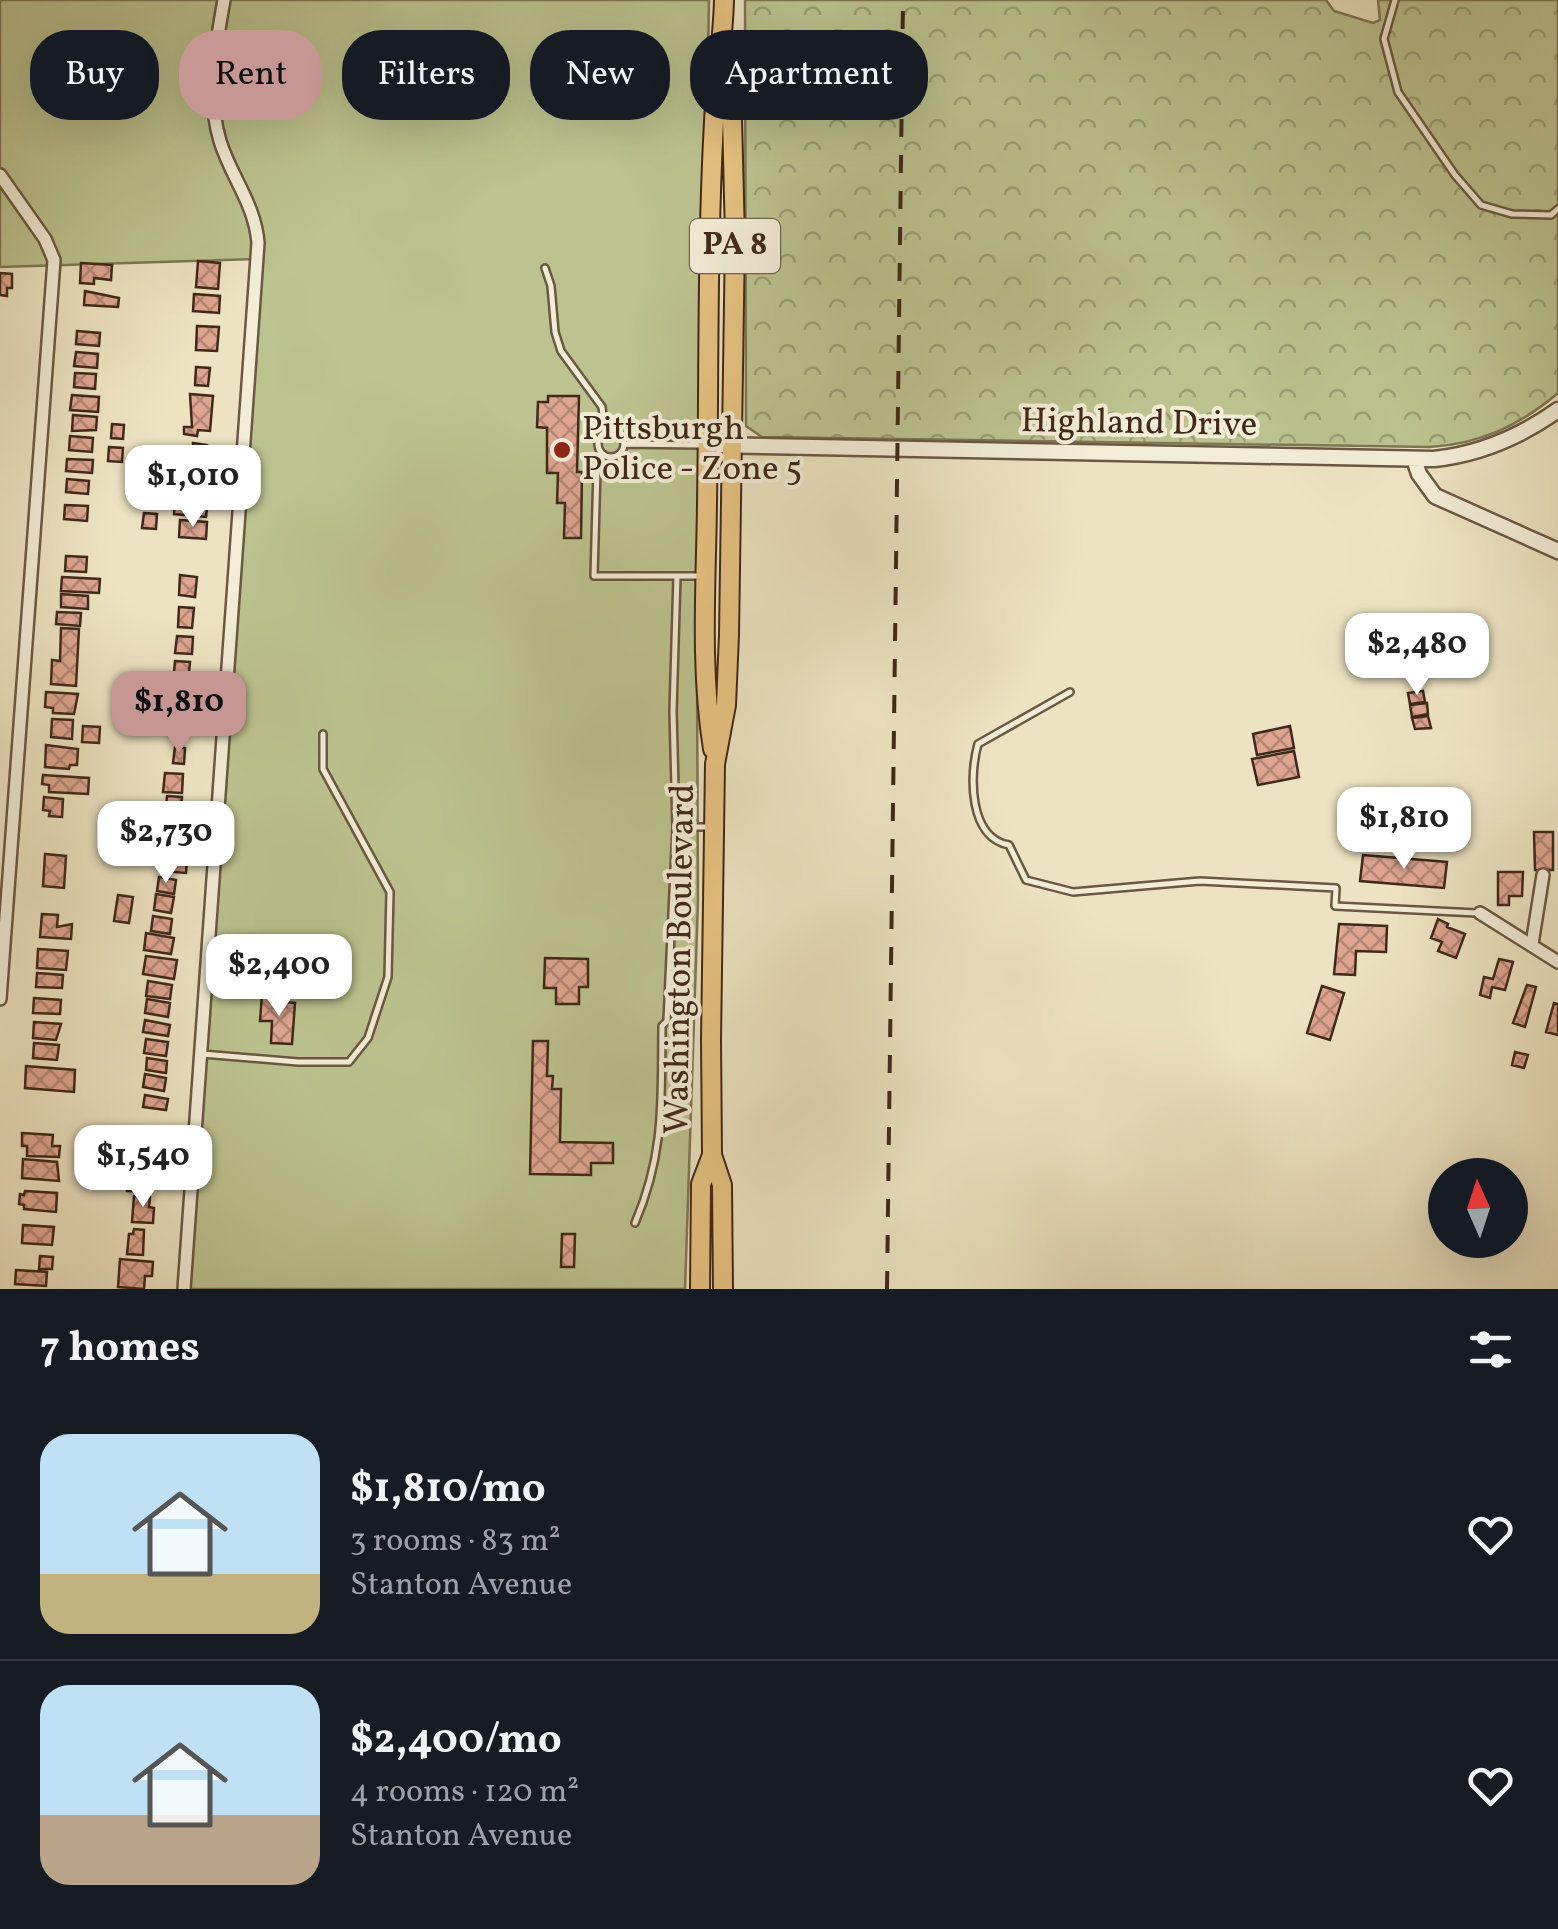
<!DOCTYPE html>
<html lang="en">
<head>
<meta charset="utf-8">
<style>
	:root { --surface:#171b24; --page:#242831; --text:#f1f3f6; --muted:#9ea1a6; --line:#363941; --accent:#c59692 }
	body { margin:0; font-family:Vollkorn,serif; background:var(--page); color:var(--text); height:100vh; display:flex; flex-direction:column; font-size:38px; white-space:nowrap }
	* { box-sizing:border-box; margin:0 }
	p { font-size:32px; color:var(--muted) }
	.icon { flex:none; width:55px; height:55px; fill:none; stroke:currentColor; stroke-width:2; stroke-linecap:round; stroke-linejoin:round }
	.map { position:relative; height:1289px; overflow:hidden }
	.details { display:flex; flex-direction:column; background:var(--surface); flex:1 }
	.details>* { flex:none }
	.banner { position:absolute; left:30px; top:30px; width:1000px; height:90px; display:flex; gap:20px }
	.needle { width:65px; rotate:357deg }
	.buttons { position:absolute; left:1428px; top:1158px; display:grid; gap:20px }
	.buttons a { display:grid; place-items:center; width:100px; height:100px; border-radius:50%; background:var(--surface); box-shadow:0 10px 40px #0002; font-size:50px }
	.price { position:absolute; translate:-50% -85px; padding:0 22px; border-radius:20px; background:#fff; color:#222; font-size:32px; line-height:65px; filter:drop-shadow(0 2px 5px #0008) }
	.price::after { content:''; position:absolute; left:50%; top:60px; width:30px; height:22px; margin-left:-15px; background:inherit; clip-path:polygon(0 0,100% 0,50% 100%) }
	.price.current { background:var(--accent); color:#111 }
	ul { padding:0; list-style:none }
	li { display:flex; align-items:center; gap:30px; height:250px; padding:0 40px }
	li+li { border-top:2px solid var(--line) }
	li span { display:grid; place-items:center; flex:none; width:280px; height:200px; border-radius:30px; color:#555 }
	li>.icon { margin-inline-start:auto }
	span .icon { width:120px; height:120px; fill:#fffc; stroke-width:1 }
	li b { font-size:42px }
	h2 { display:flex; justify-content:space-between; align-items:center; height:120px; padding:0 40px; font-size:42px }
	.tag { padding:0 35px; border-radius:40px; background:var(--surface); box-shadow:0 10px 40px #0002; font-size:35px; line-height:90px }
	.tag.current { background:var(--accent); color:#111 }
	.map>svg:first-child { display:block }
</style>
</head>
<body>
<div class="map">
<svg width="1558" height="1289" viewBox="0 0 1558 1289">
	<defs>
		<pattern id="forest-crowns" width="20" height="18" patternUnits="userSpaceOnUse" patternTransform="scale(2.5)"><rect width="20" height="18" fill="#bcc390"/><path d="M2 6a3 3 0 1 1 6 0M12 15a3 3 0 1 1 6 0" fill="none" stroke="#9a9e75"/></pattern>
		<pattern id="building-cross-hatch" width="8" height="8" patternUnits="userSpaceOnUse" patternTransform="scale(2.5)"><rect width="8" height="8" fill="#dea591"/><path d="M0 0l8 8M0 8l8-8" fill="none" stroke="#b58675"/></pattern>
	</defs>
	<rect width="100%" height="100%" fill="#ede3c2"/>
	<filter id="stains"><feTurbulence type="fractalNoise" baseFrequency=".002" numOctaves="4"/><feColorMatrix values="0 0 0 0 .2 0 0 0 0 .09 0 0 0 0 .02 0 0 0 .5 -.17"/></filter>
	<radialGradient id="worn" r=".72"><stop offset=".6" stop-color="#630" stop-opacity="0"/><stop offset="1" stop-color="#630" stop-opacity=".3"/></radialGradient>
	<path fill="url(#forest-crowns)" stroke="#7e7654" stroke-width="2.5" d="M 745,0 L 1326,0 L 1334,11 L 1373,23 L 1380,20 L 1378,0 L 1558,0 L 1558,393 C 1520,425 1481,444 1430,447 L 762,437 L 746,426 Z"/>
	<path fill="#bcc390" stroke="#7e7654" stroke-width="2.5" d="M 0,0 L 709,0 L 697,674 L 698,901 L 685,1289 L 184,1289 L 256,259 L 0,267 Z"/>
	<path fill="url(#building-cross-hatch)" stroke="#402918" stroke-width="2.5" d="M 198,261 L 220,263 L 218,289 L 196,287 Z
		M 81,263 L 112,265 L 111,280 L 94,278 L 94,284 L 80,283 Z
		M 0,273 L 12,274 L 12,288 L 7,288 L 7,296 L 0,295 Z
		M 85,291 L 119,298 L 118,307 L 84,305 Z
		M 194,294 L 220,296 L 219,313 L 193,311 Z
		M 197,326 L 219,327 L 217,351 L 196,350 Z
		M 77,331 L 100,333 L 99,346 L 76,344 Z
		M 76,352 L 98,354 L 97,368 L 74,366 Z
		M 196,367 L 210,368 L 208,386 L 195,385 Z
		M 75,373 L 96,374 L 95,389 L 74,387 Z
		M 190,394 L 213,396 L 210,431 L 198,430 L 197,436 L 184,434 L 184,427 L 192,427 Z
		M 72,395 L 99,397 L 98,412 L 70,410 Z
		M 548,396 L 579,396 L 577,472 L 582,472 L 581,538 L 564,538 L 565,503 L 557,503 L 558,473 L 547,473 L 547,428 L 537,427 L 538,402 L 548,402 Z
		M 73,415 L 97,417 L 96,430 L 72,431 Z
		M 112,424 L 124,425 L 123,439 L 111,438 Z
		M 70,436 L 93,438 L 92,452 L 69,450 Z
		M 193,443 L 207,445 L 208,494 L 185,492 L 188,452 L 193,452 Z
		M 109,447 L 123,448 L 122,462 L 108,461 Z
		M 67,459 L 93,460 L 92,473 L 66,471 Z
		M 67,479 L 89,481 L 88,494 L 66,492 Z
		M 175,499 L 208,501 L 206,517 L 174,514 Z
		M 65,505 L 88,506 L 87,521 L 64,519 Z
		M 144,513 L 157,514 L 156,529 L 142,528 Z
		M 180,520 L 207,522 L 206,539 L 179,537 Z
		M 66,556 L 87,557 L 86,572 L 65,571 Z
		M 180,575 L 197,577 L 195,597 L 179,595 Z
		M 62,577 L 100,579 L 99,593 L 61,591 Z
		M 61,594 L 88,596 L 88,609 L 61,607 Z
		M 179,607 L 194,608 L 192,628 L 178,627 Z
		M 57,612 L 81,613 L 80,626 L 56,624 Z
		M 61,628 L 79,629 L 76,686 L 51,684 L 52,660 L 60,661 Z
		M 177,636 L 193,637 L 192,654 L 175,653 Z
		M 175,661 L 190,662 L 188,684 L 173,683 Z
		M 172,689 L 187,690 L 186,711 L 170,709 Z
		M 1423,691 L 1425,702 L 1410,704 L 1408,693 Z
		M 46,692 L 78,694 L 74,714 L 53,713 L 53,708 L 45,707 Z
		M 1427,703 L 1428,714 L 1412,717 L 1410,705 Z
		M 1428,716 L 1431,728 L 1415,729 L 1412,718 Z
		M 170,717 L 186,719 L 184,737 L 169,736 Z
		M 52,719 L 73,720 L 72,739 L 51,737 Z
		M 83,726 L 100,727 L 99,743 L 82,742 Z
		M 1290,726 L 1294,748 L 1257,755 L 1253,734 Z
		M 46,745 L 78,749 L 77,765 L 70,765 L 69,769 L 45,767 Z
		M 175,747 L 185,748 L 184,764 L 173,763 Z
		M 1294,751 L 1299,777 L 1258,785 L 1252,759 Z
		M 165,773 L 183,774 L 182,793 L 163,792 Z
		M 43,775 L 89,778 L 88,794 L 49,792 L 49,785 L 42,784 Z
		M 167,796 L 182,797 L 179,834 L 162,833 L 163,820 L 154,819 L 156,805 L 166,806 Z
		M 44,797 L 63,799 L 62,817 L 49,816 L 50,811 L 43,810 Z
		M 1534,832 L 1553,832 L 1553,870 L 1535,870 Z
		M 45,854 L 66,856 L 64,888 L 43,886 Z
		M 1363,855 L 1447,862 L 1444,888 L 1360,881 Z
		M 164,858 L 187,860 L 186,873 L 163,871 Z
		M 1498,872 L 1523,872 L 1522,896 L 1509,896 L 1509,905 L 1498,905 Z
		M 159,877 L 176,880 L 174,894 L 157,891 Z
		M 156,894 L 174,897 L 171,913 L 154,910 Z
		M 118,895 L 133,897 L 129,923 L 114,921 Z
		M 42,914 L 58,915 L 57,927 L 72,924 L 71,939 L 40,937 Z
		M 153,916 L 172,919 L 170,934 L 151,931 Z
		M 1438,919 L 1448,924 L 1447,927 L 1465,934 L 1456,958 L 1438,951 L 1442,942 L 1431,938 Z
		M 1339,924 L 1387,926 L 1386,952 L 1356,951 L 1355,975 L 1334,974 Z
		M 146,933 L 174,938 L 171,954 L 144,950 Z
		M 38,949 L 68,951 L 66,970 L 37,968 Z
		M 146,956 L 177,960 L 174,979 L 143,974 Z
		M 545,958 L 588,959 L 588,987 L 579,987 L 579,1004 L 556,1004 L 556,988 L 544,988 Z
		M 1499,959 L 1513,962 L 1505,990 L 1492,987 L 1490,998 L 1480,995 L 1484,977 L 1493,979 Z
		M 37,973 L 63,975 L 62,988 L 36,987 Z
		M 148,981 L 172,985 L 170,999 L 146,996 Z
		M 1527,985 L 1536,987 L 1525,1027 L 1513,1023 Z
		M 1322,986 L 1344,993 L 1330,1040 L 1307,1033 Z
		M 262,995 L 271,996 L 271,1001 L 295,1003 L 292,1044 L 271,1043 L 272,1021 L 260,1021 Z
		M 34,998 L 61,1000 L 60,1014 L 33,1013 Z
		M 147,999 L 170,1003 L 168,1017 L 145,1013 Z
		M 1554,1003 L 1558,1004 L 1558,1035 L 1546,1032 Z
		M 145,1020 L 170,1025 L 168,1036 L 143,1032 Z
		M 34,1022 L 61,1024 L 56,1040 L 33,1038 Z
		M 146,1039 L 168,1042 L 166,1056 L 144,1053 Z
		M 533,1041 L 548,1041 L 547,1076 L 553,1076 L 552,1089 L 561,1089 L 560,1142 L 613,1143 L 613,1163 L 591,1163 L 591,1175 L 530,1174 Z
		M 34,1043 L 59,1045 L 57,1060 L 33,1058 Z
		M 1515,1052 L 1528,1055 L 1524,1068 L 1512,1065 Z
		M 147,1058 L 167,1061 L 166,1073 L 146,1070 Z
		M 26,1066 L 75,1070 L 74,1092 L 25,1088 Z
		M 145,1074 L 166,1078 L 164,1091 L 143,1087 Z
		M 145,1095 L 168,1099 L 166,1110 L 143,1107 Z
		M 22,1133 L 53,1135 L 52,1146 L 60,1146 L 59,1157 L 27,1156 L 27,1146 L 22,1146 Z
		M 23,1159 L 57,1162 L 59,1181 L 22,1178 Z
		M 136,1159 L 153,1160 L 151,1192 L 127,1191 L 128,1164 L 136,1164 Z
		M 25,1191 L 57,1193 L 56,1212 L 24,1209 L 24,1205 L 19,1204 L 20,1194 L 24,1195 Z
		M 134,1196 L 150,1197 L 149,1207 L 154,1208 L 153,1223 L 132,1222 Z
		M 23,1225 L 54,1227 L 52,1245 L 22,1243 Z
		M 134,1229 L 144,1230 L 143,1255 L 127,1254 L 129,1234 L 133,1234 Z
		M 562,1234 L 575,1234 L 574,1267 L 561,1267 Z
		M 40,1256 L 53,1257 L 52,1269 L 39,1269 Z
		M 120,1259 L 153,1262 L 152,1276 L 145,1276 L 144,1289 L 118,1287 Z
		M 16,1270 L 47,1272 L 46,1286 L 15,1284 Z"/>
	<g fill="none" stroke-linecap="round" stroke-linejoin="round">
		<g stroke="#6b5842" stroke-width="10">
			<path id="service" d="M 1395,0 L 1384,39 L 1398,92 L 1455,175 L 1481,205 L 1512,214 L 1551,215 L 1558,209
				M 545,268 L 551,286 L 555,332 L 561,351 L 602,407 L 605,432
				M598 444a13 13 0 1 1 26 0a13 13 0 1 1-26 0Z
				M 624,444 L 701,445
				M 603,455 L 597,469 L 594,576 L 704,576
				M 1070,692 L 978,744 C 969,776 969,838 1009,845 L 1026,880 L 1073,892 L 1200,881 L 1336,888 L 1335,906 L 1477,913
				M 676,827 L 708,827
				M 202,1054 L 298,1062 L 349,1062 L 368,1038 L 388,977 L 390,892 L 323,769 L 323,734
				M 635,1223 C 665,1153 661,1100 662,1026 L 667,1021 L 676,827 L 673,711 L 677,576"/>
		</g>
		<g stroke="#6b5842" stroke-width="16">
			<path id="minor" d="M 0,175 L 45,239 L 54,260 L 0,999
				M 1480,913 L 1558,962
				M 1532,944 L 1543,875
				M 184,1289 L 258,243 C 255,204 231,177 220,141 C 206,94 216,46 224,0"/>
		</g>
		<g stroke="#6b5842" stroke-width="19">
			<path id="tertiary" d="M 708,445 L 1434,459 C 1481,454 1520,437 1558,410
				M 1414,459 L 1419,474 L 1435,496 L 1558,551"/>
		</g>
		<g stroke="#402918" stroke-width="22">
			<path id="trunk" d="M 713,749 C 700,668 706,586 707,504 C 709,377 707,249 714,122 C 716,81 723,41 724,0
				M 700,1289 L 701,1184 L 712,1155
				M 723,1289 L 722,1185 L 712,1155 L 711,1040 L 715,764 L 726,705 L 729,635 L 735,237 L 732,118 L 723,47"/>
		</g>
		<use href="#service" stroke="#f3edd7" stroke-width="5"/>
		<use href="#minor" stroke="#f3edd7" stroke-width="11"/>
		<use href="#tertiary" stroke="#f3edd7" stroke-width="14"/>
		<use href="#trunk" stroke="#e6c281" stroke-width="18"/>
		<path stroke="#402918" stroke-width="4" stroke-dasharray="18 18" stroke-linecap="butt" d="M 887,1289 L 903,0"/>
	</g>
	<circle fill="#8f2418" stroke="#f3edd7" stroke-width="4" cx="562" cy="450" r="10"/>
	<g text-anchor="middle" dominant-baseline="central" stroke-width="8" stroke-linejoin="round" paint-order="stroke">
		<rect fill="#f3edd7" stroke="#766451" stroke-width="2.5" x="690" y="219" width="90" height="54" rx="8"/>
		<g font-size="32" font-weight="bold" fill="#402918">
			<text x="735" y="246">PA 8</text>
		</g>
		<g font-size="35" fill="#402918" stroke="#f3edd7">
			<text transform="translate(1139 424) rotate(1)">Highland Drive</text>
			<text transform="translate(681 959) rotate(-89)">Washington Boulevard</text>
		</g>
		<g font-size="35" fill="#402918" stroke="#f3edd7" text-anchor="start">
			<text x="582" y="430">Pittsburgh<tspan x="582" dy="40">Police - Zone 5</tspan></text>
		</g>
	</g>
	<rect width="100%" height="100%" filter="url(#stains)"/>
	<rect width="100%" height="100%" fill="url(#worn)"/>
</svg>
<div class="buttons">
<a><svg class="needle" viewBox="-14 -14 28 28"><path d="M0-13l5 13h-10z" fill="#e53935"/><path d="M0 13l5-13h-10z" fill="#9ea1a6"/></svg></a>
</div>
<b class="price" style="left:193px;top:530px">$1,010</b>
<b class="price" style="left:1417px;top:698px">$2,480</b>
<b class="price current" style="left:179px;top:756px">$1,810</b>
<b class="price" style="left:1404px;top:872px">$1,810</b>
<b class="price" style="left:166px;top:886px">$2,730</b>
<b class="price" style="left:279px;top:1019px">$2,400</b>
<b class="price" style="left:143px;top:1210px">$1,540</b>
<div class="banner">
<a class="tag">Buy</a>
<a class="tag current">Rent</a>
<a class="tag">Filters</a>
<a class="tag">New</a>
<a class="tag">Apartment</a>
</div>
</div>
<section class="details">
<h2>7 homes<svg class="icon" aria-label="filters" viewBox="0 0 24 24"><path d="M4 7h16M4 17h16"/><circle cx="9" cy="7" r="2"/><circle cx="15" cy="17" r="2"/></svg></h2>
<ul>
<li><span style="background:linear-gradient(#bfe0f5 70%,#c2b280 0)"><svg class="icon" aria-label="home" viewBox="0 0 24 24"><path d="M3 11l9-7 9 7M6 9v11h12V9"/></svg></span><div><b>$1,810/mo</b><p>3 rooms · 83 m²</p><p>Stanton Avenue</p></div><svg class="icon" aria-label="heart" viewBox="0 0 24 24"><path d="M12 20l-8-8c-3-5 5-10 8-4 3-6 11-1 8 4z"/></svg></li>
<li><span style="background:linear-gradient(#bfe0f5 65%,#b9a48a 0)"><svg class="icon" aria-label="home" viewBox="0 0 24 24"><path d="M3 11l9-7 9 7M6 9v11h12V9"/></svg></span><div><b>$2,400/mo</b><p>4 rooms · 120 m²</p><p>Stanton Avenue</p></div><svg class="icon" aria-label="heart" viewBox="0 0 24 24"><path d="M12 20l-8-8c-3-5 5-10 8-4 3-6 11-1 8 4z"/></svg></li>
</ul>
</section>
</body>
</html>
